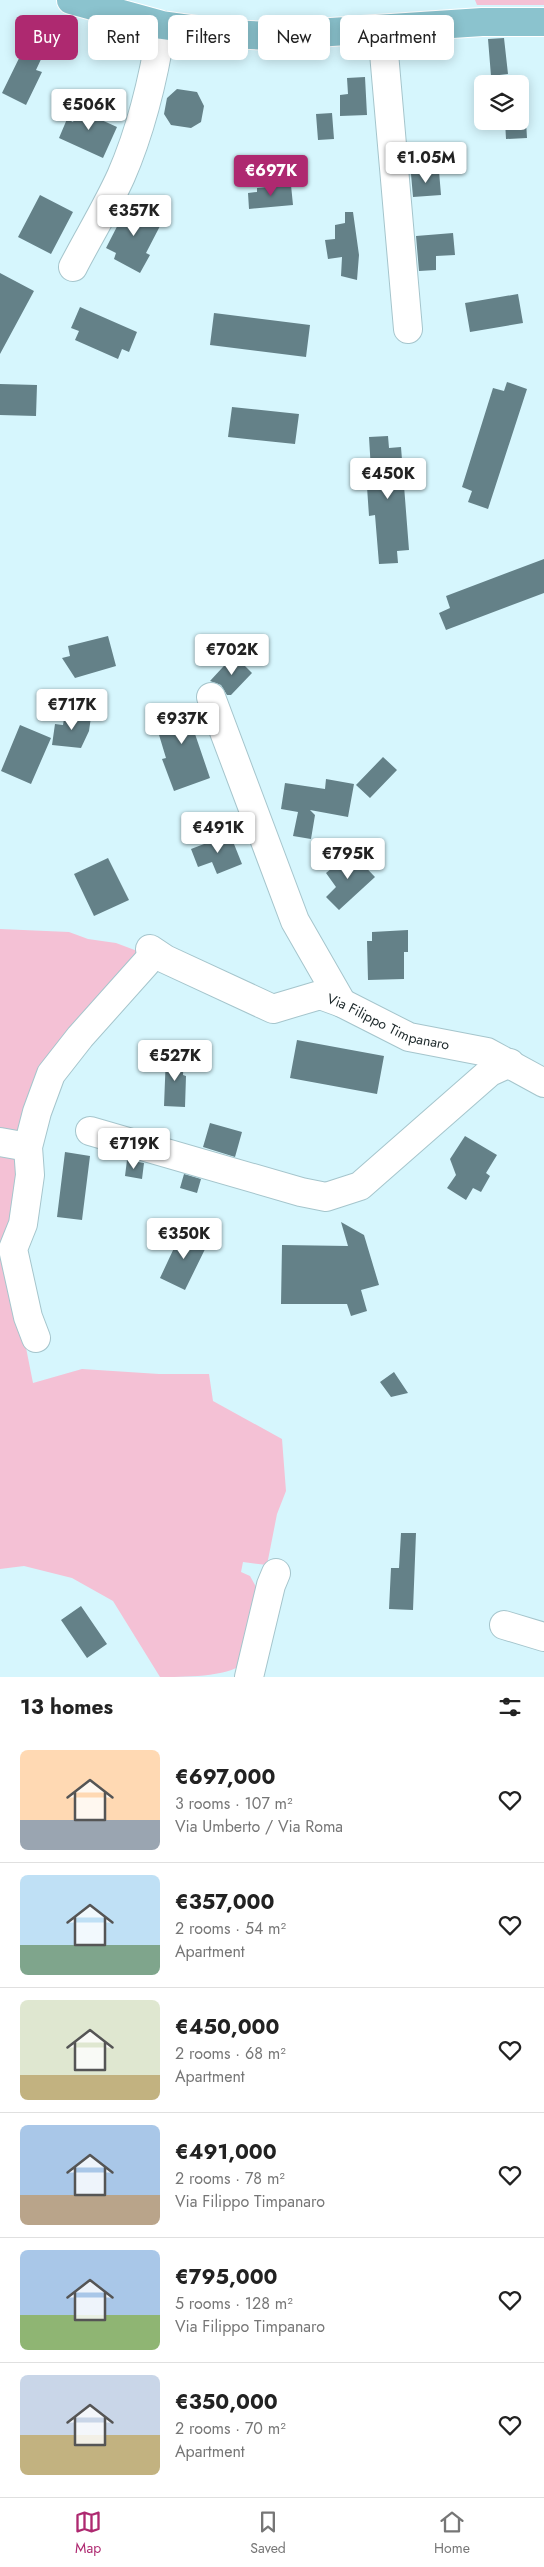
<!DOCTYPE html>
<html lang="en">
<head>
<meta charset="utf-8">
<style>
	:root { --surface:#fff; --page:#f6f6f6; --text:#222; --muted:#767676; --line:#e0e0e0; --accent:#ae2970 }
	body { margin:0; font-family:Jost,sans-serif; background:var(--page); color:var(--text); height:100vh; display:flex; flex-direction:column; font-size:19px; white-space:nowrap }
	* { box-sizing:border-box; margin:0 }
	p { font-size:16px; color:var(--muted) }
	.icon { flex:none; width:28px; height:28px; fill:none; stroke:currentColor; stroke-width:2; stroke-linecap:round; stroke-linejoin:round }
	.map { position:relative; height:1677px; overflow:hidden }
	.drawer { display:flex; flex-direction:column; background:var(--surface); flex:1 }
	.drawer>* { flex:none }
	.top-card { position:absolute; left:15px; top:15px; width:515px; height:45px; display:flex; gap:10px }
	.tools { position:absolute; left:474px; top:75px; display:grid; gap:10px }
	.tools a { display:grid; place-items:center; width:55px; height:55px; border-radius:8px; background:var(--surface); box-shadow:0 2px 12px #0003; font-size:25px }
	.price { position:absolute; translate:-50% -42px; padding:0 11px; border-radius:5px; background:#fff; color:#222; font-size:16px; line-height:32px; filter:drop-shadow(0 1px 2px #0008) }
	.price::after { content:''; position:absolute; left:50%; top:30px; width:15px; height:11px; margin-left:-8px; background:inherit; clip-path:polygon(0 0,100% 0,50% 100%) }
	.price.selected { background:var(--accent); color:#fff }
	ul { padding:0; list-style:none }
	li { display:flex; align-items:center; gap:15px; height:125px; padding:0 20px }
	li+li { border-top:1px solid var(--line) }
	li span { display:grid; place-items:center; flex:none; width:140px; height:100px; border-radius:8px; color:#555 }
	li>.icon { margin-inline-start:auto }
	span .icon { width:60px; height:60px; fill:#fffc; stroke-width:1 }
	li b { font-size:21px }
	h2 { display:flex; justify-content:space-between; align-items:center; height:60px; padding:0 20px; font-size:21px }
	.tag { padding:0 18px; border-radius:8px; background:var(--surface); box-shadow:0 2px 12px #0003; font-size:18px; line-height:45px }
	.tag.selected { background:var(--accent); color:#fff }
	.menu { display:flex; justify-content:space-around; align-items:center; height:70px; border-top:1px solid var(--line); background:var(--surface); font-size:14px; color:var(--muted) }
	.menu a { display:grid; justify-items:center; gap:2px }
	.menu .selected { color:var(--accent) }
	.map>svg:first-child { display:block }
</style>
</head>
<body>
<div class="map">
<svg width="544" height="1677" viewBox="0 0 544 1677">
	<rect width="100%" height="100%" fill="#d6f6fd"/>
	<path fill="#f4c1d5" d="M 475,0 L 544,0 L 544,5 L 477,5 Z
		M 0,929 L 69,932 L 88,939 L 116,943 L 140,952 L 133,964 L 58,1042 L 35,1083 L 20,1133 L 0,1138 Z
		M 0,1149 L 13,1151 L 21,1179 L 6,1247 L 33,1383 L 82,1369 L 159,1374 L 209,1374 L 213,1401 L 282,1439 L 286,1491 L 277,1514 L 267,1565 L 243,1562 L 241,1572 L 250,1576 L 259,1592 C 256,1605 247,1655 242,1664 C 229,1677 181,1677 160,1677 L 113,1601 L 72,1578 L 24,1566 L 0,1569 Z"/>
	<path fill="#648188" d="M 504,38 L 508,74 L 491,76 L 488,39 Z
		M 25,46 L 43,55 L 36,70 L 42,72 L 26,105 L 2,93 Z
		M 365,77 L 367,115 L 340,116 L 340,95 L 348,94 L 347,78 Z
		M 177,89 L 197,92 L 204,106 L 201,122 L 191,128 L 171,125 L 164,114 L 167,98 Z
		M 82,102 L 101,110 L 97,118 L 117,127 L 103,158 L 59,138 L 67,119 L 73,122 Z
		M 332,113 L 334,139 L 318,140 L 316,114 Z
		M 505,121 L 526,121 L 527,138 L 506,139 Z
		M 439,171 L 441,195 L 413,197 L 411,174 Z
		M 291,185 L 293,205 L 249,209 L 248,193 L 257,192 L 257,188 Z
		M 40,195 L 73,212 L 51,254 L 18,237 Z
		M 140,200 L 156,209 L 150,220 L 160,226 L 146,253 L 150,255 L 140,273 L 114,259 L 116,253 L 106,248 L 126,209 L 133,212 Z
		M 345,212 L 353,212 L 359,255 L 357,280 L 341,276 L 342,257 L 328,259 L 325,240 L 335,239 L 335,225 L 345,223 Z
		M 453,233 L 455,255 L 436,256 L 436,270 L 419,271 L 416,236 Z
		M 0,273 L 34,291 L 0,354 Z
		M 518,294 L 523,323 L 470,332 L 465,303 Z
		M 80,307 L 137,332 L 129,352 L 122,349 L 118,359 L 75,340 L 79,331 L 71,328 Z
		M 214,313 L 310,325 L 306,357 L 210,345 Z
		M 507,382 L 527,389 L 488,509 L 468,502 L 472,491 L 462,487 L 493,388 L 504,391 Z
		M 0,384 L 37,385 L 36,416 L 0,415 Z
		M 232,407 L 299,414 L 295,444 L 228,437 Z
		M 388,436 L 389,448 L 401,447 L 409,550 L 397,551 L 398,563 L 379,564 L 375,515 L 369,516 L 367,487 L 372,487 L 369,437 Z
		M 544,559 L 544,593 L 446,630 L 439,613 L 450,608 L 446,596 Z
		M 108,636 L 116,666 L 75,678 L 62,658 L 70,656 L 68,646 Z
		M 234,655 L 252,673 L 231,695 L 227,695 L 221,685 L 210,681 Z
		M 197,703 L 207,730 L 195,734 L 210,778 L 174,791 L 162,759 L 166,758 L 153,715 Z
		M 65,713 L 91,717 L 89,731 L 81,748 L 52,745 L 55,724 L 63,725 Z
		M 20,725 L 51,738 L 31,784 L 1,771 Z
		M 383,757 L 397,770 L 370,798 L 356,785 Z
		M 326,779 L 354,784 L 348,817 L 310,810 L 315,815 L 311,839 L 293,836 L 298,812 L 281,809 L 285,783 L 325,789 Z
		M 230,834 L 242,864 L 217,874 L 212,862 L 198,867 L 191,849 Z
		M 351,852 L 375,877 L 339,910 L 326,897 L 336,887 L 326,873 Z
		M 108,858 L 129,900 L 94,916 L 74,874 Z
		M 408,930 L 408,952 L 404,952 L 404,979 L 368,980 L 367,941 L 372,941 L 372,932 Z
		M 297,1040 L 384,1056 L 377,1094 L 290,1078 Z
		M 166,1055 L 184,1056 L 183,1075 L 186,1076 L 185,1107 L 164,1106 Z
		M 210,1123 L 242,1132 L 235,1157 L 203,1147 Z
		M 465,1136 L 497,1155 L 486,1173 L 490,1176 L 481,1192 L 473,1188 L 466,1200 L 447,1188 L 456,1175 L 450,1159 Z
		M 65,1152 L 90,1156 L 82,1220 L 57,1217 Z
		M 127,1160 L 144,1163 L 142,1179 L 125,1176 Z
		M 184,1174 L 201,1179 L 197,1193 L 180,1188 Z
		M 341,1222 L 364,1235 L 379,1285 L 361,1290 L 367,1311 L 351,1316 L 347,1304 L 281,1304 L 282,1245 L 348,1246 Z
		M 182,1231 L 208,1243 L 185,1290 L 160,1278 Z
		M 394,1372 L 408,1393 L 391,1397 L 380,1382 Z
		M 401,1533 L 416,1533 L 413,1610 L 389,1609 L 391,1568 L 399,1568 Z
		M 81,1606 L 107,1644 L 87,1658 L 61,1620 Z"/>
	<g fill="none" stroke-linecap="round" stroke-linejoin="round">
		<g stroke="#a5c5cc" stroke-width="30">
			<g id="minor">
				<path d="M 382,30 L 408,329"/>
				<path d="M 73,267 C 89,236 107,207 121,176 C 142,128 154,76 162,25"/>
				<path d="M 211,697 L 295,921 L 342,1003"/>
				<path id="s1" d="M 150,949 L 165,959 L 273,1009 L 320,995 L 342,1003 L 409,1037 L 487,1052 L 544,1083"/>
				<path d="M 90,1131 L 301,1192 L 326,1197 L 360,1186 L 490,1072 L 510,1063"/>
				<path d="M 0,1142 L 28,1147"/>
				<path d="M 36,1338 L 28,1317 L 13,1249 L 23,1224 L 30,1175 L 28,1147 L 37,1112 L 51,1074 L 80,1037 L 155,953"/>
				<path d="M 504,1625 L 544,1637"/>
				<path d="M 249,1677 L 271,1585 L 276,1573"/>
			</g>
		</g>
		<g stroke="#fff" stroke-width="30">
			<path id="major" d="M 71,0 L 162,25 L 227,34 L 271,36 L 482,22 L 544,22"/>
		</g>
		<use href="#minor" stroke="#fff" stroke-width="28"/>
		<use href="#major" stroke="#8bc3ce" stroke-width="28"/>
	</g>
	<g text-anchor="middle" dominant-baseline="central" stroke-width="4" stroke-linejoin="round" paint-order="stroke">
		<g font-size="14" fill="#1a2628" stroke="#fcfcfc">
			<text stroke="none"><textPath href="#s1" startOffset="260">Via Filippo Timpanaro</textPath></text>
		</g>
	</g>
</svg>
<div class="tools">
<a><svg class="icon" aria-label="layers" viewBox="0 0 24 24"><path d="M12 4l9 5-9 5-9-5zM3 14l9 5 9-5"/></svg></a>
</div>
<b class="price" style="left:89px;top:131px">€506K</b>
<b class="price" style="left:426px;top:184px">€1.05M</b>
<b class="price selected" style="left:271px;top:197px">€697K</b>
<b class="price" style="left:134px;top:237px">€357K</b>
<b class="price" style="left:388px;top:500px">€450K</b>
<b class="price" style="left:232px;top:676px">€702K</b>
<b class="price" style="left:72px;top:731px">€717K</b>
<b class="price" style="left:182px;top:745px">€937K</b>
<b class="price" style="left:218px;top:854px">€491K</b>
<b class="price" style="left:348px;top:880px">€795K</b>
<b class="price" style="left:175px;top:1082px">€527K</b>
<b class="price" style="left:134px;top:1170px">€719K</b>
<b class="price" style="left:184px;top:1260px">€350K</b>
<div class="top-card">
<a class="tag selected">Buy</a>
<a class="tag">Rent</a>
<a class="tag">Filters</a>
<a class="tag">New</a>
<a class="tag">Apartment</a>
</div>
</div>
<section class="drawer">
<h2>13 homes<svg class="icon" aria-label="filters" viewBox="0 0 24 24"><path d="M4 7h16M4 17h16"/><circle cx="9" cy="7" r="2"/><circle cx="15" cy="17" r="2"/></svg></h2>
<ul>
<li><span style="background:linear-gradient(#ffd9b3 70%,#9aa5b1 0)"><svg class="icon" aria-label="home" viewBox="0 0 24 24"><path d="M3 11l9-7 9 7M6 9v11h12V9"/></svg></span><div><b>€697,000</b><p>3 rooms · 107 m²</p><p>Via Umberto / Via Roma</p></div><svg class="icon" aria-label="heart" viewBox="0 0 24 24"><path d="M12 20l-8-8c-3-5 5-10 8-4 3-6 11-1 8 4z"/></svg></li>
<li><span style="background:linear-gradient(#bfe0f5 70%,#7fa58c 0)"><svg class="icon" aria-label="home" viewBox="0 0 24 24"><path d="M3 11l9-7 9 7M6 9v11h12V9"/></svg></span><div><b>€357,000</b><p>2 rooms · 54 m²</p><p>Apartment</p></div><svg class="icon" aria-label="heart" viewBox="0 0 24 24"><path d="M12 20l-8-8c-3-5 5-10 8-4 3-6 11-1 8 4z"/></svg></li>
<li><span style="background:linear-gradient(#dfe7d0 75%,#c2b280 0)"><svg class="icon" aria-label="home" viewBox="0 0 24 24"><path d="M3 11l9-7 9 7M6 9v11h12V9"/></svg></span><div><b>€450,000</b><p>2 rooms · 68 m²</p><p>Apartment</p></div><svg class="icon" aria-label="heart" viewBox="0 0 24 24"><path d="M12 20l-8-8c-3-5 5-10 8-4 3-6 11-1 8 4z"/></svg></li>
<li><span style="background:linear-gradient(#a9c7e8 70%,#b9a48a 0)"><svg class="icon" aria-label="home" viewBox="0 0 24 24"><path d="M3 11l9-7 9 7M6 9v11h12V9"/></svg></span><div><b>€491,000</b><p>2 rooms · 78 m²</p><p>Via Filippo Timpanaro</p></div><svg class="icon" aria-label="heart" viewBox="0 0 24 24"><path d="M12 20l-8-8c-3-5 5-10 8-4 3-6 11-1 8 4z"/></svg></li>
<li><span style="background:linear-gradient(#a9c7e8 65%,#8fb573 0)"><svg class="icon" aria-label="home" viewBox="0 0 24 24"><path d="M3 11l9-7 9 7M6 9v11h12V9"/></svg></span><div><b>€795,000</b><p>5 rooms · 128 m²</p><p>Via Filippo Timpanaro</p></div><svg class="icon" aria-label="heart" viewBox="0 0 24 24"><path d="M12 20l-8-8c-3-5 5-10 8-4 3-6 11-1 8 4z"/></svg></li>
<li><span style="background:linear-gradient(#c9d6e8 60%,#c2b280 0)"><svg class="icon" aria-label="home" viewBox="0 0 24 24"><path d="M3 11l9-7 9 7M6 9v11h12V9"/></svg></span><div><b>€350,000</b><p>2 rooms · 70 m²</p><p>Apartment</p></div><svg class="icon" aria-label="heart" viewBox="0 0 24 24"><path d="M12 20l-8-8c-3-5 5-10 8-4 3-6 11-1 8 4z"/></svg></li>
</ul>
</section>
<nav class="menu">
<a class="selected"><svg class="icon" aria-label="map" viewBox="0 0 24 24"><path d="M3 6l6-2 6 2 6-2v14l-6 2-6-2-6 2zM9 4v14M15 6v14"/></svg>Map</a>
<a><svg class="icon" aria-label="saved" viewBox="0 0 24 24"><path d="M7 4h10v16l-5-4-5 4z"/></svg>Saved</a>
<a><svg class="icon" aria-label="home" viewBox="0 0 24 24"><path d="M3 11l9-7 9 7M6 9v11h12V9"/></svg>Home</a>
</nav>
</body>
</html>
